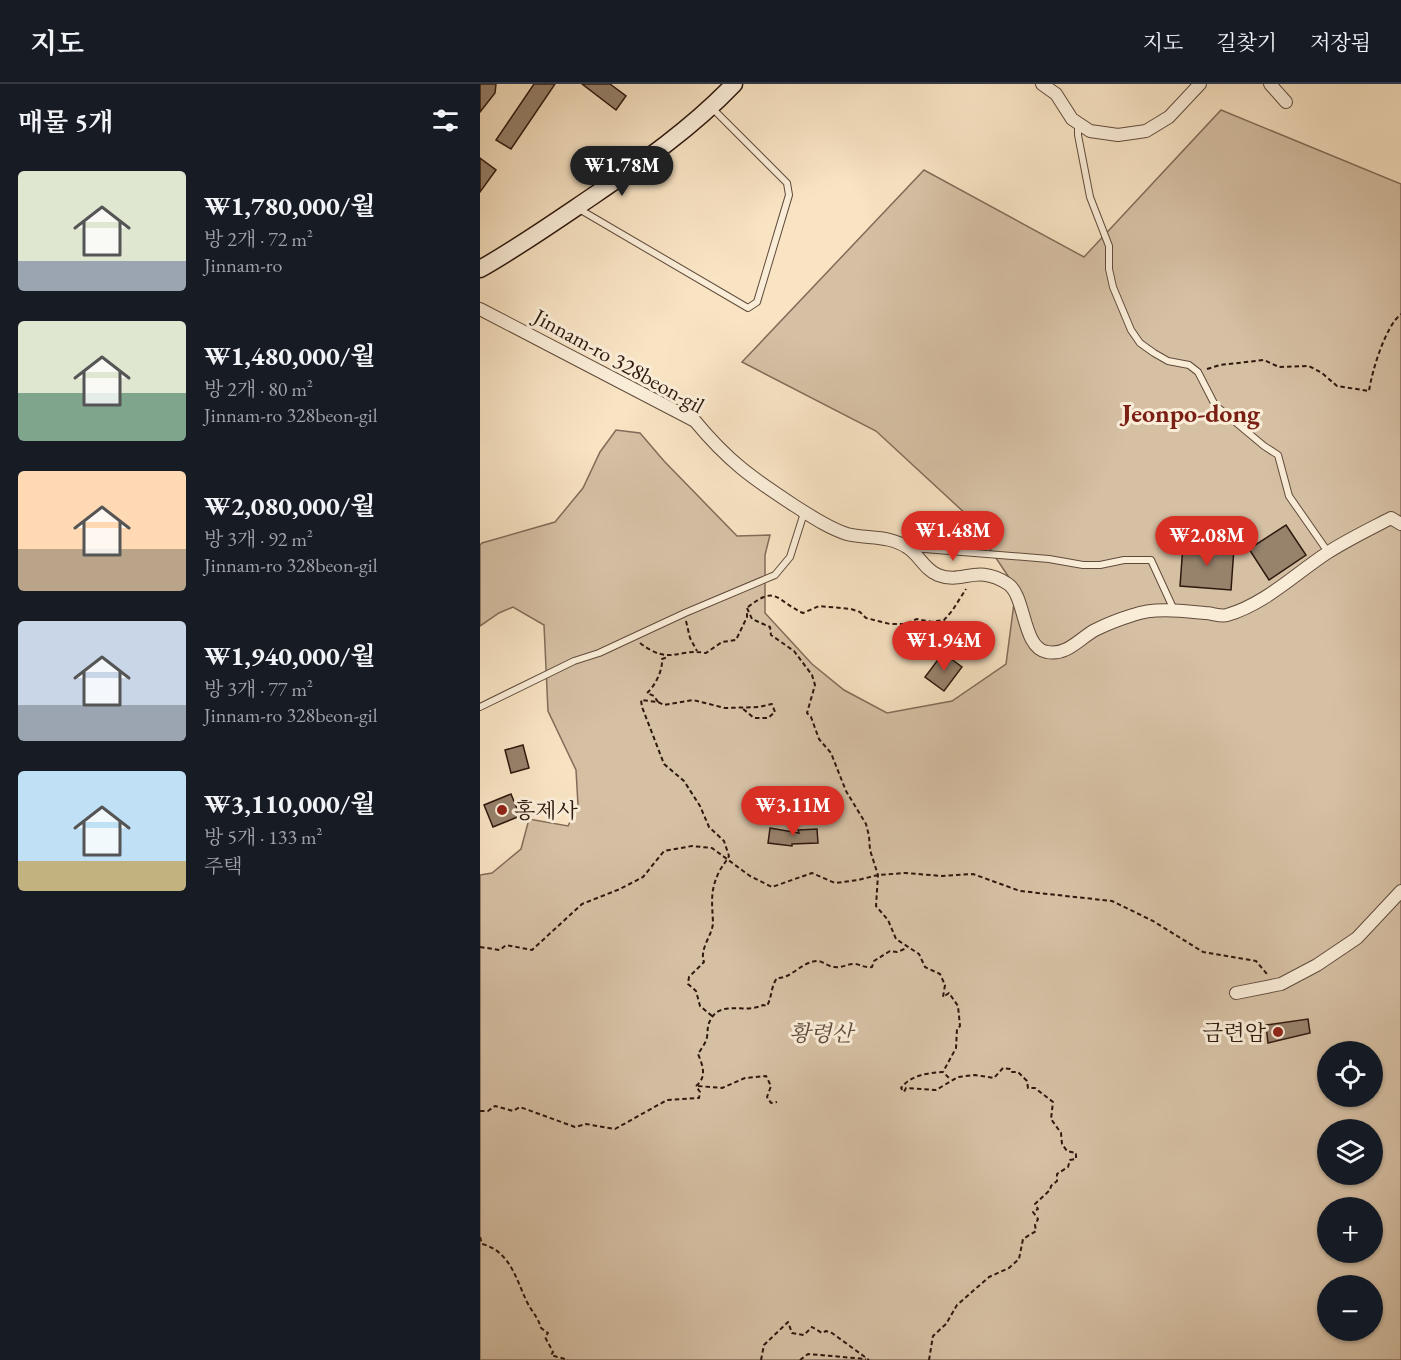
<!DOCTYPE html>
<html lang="ko">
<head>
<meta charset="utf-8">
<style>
	:root { --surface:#171b24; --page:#242831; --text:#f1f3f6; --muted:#9ea1a6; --line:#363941; --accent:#d93025 }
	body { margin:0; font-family:"EB Garamond","Noto Serif KR",serif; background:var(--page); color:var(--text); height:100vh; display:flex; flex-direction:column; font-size:22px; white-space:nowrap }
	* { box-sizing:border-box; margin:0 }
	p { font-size:20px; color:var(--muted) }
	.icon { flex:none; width:33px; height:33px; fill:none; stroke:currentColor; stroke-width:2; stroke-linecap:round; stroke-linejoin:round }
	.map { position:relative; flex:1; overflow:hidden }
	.panel { display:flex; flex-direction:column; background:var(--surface); width:480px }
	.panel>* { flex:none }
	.tools { position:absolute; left:837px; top:957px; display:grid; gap:12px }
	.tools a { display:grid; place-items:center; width:66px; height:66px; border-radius:50%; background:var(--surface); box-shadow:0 2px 4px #0004; font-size:30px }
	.price { position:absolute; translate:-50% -51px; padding:0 14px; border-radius:21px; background:var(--accent); color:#fff; font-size:20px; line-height:39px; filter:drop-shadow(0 2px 3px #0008) }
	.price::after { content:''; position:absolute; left:50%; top:36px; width:18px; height:14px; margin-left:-9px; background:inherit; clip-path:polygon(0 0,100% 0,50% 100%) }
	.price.active { background:#222; color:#fff }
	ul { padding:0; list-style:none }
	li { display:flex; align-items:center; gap:18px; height:150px; padding:0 18px }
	li span { display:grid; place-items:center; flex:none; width:168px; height:120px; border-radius:6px; color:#555 }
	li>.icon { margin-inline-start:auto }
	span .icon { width:72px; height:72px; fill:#fffc; stroke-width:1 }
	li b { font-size:26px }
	h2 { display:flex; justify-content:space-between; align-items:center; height:72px; padding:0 18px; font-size:26px }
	header { display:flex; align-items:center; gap:36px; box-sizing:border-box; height:84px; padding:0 30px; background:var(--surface); border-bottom:2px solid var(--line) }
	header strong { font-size:28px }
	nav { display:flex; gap:33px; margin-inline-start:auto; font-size:21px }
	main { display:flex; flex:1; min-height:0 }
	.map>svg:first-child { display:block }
</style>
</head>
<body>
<header>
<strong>지도</strong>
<nav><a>지도</a><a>길찾기</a><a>저장됨</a></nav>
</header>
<main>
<section class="panel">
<h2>매물 5개<svg class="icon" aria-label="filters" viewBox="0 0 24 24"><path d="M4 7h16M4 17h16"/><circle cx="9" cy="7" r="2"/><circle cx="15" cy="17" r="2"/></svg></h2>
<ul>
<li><span style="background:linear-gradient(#dfe7d0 75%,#9aa5b1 0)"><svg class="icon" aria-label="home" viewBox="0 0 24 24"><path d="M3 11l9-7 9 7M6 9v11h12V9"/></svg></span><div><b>₩1,780,000/월</b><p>방 2개 · 72 m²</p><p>Jinnam-ro</p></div></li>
<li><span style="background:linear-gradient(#dfe7d0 60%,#7fa58c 0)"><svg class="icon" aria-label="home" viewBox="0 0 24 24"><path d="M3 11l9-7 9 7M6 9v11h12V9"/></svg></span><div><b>₩1,480,000/월</b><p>방 2개 · 80 m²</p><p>Jinnam-ro 328beon-gil</p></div></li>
<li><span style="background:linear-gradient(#ffd9b3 65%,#b9a48a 0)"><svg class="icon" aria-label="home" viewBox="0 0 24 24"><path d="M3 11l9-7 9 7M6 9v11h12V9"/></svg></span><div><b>₩2,080,000/월</b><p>방 3개 · 92 m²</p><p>Jinnam-ro 328beon-gil</p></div></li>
<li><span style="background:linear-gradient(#c9d6e8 70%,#9aa5b1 0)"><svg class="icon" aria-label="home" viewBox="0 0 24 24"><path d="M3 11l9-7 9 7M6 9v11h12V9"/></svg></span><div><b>₩1,940,000/월</b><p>방 3개 · 77 m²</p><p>Jinnam-ro 328beon-gil</p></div></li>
<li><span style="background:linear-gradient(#bfe0f5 75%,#c2b280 0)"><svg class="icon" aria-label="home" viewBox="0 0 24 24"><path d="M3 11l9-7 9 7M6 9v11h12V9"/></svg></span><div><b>₩3,110,000/월</b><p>방 5개 · 133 m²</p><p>주택</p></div></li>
</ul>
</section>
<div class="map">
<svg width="921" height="1276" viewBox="0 0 921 1276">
	<rect width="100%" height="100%" fill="#f8e3c3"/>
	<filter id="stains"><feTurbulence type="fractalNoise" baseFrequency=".00333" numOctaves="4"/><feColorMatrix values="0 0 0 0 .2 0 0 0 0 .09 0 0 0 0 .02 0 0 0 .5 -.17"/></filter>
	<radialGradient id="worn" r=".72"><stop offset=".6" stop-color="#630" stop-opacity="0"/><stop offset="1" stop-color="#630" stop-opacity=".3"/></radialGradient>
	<path fill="#d6c0a4" stroke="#826c59" stroke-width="1.5" fill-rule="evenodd" d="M 741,26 L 921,100 L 921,1276 L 0,1276 L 0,791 L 12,789 L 41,765 L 49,735 L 88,742 L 98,721 L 96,686 L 68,627 L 64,541 L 33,523 L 19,529 L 0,542 L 0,461 L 2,459 L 75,438 L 103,404 L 120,368 L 136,346 L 160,349 L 184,377 L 257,452 L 290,451 L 285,471 L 285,529 L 332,580 L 364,606 L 407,629 L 472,617 L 526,580 L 536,504 L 488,432 L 396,347 L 262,278 L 444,86 L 604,173 ZM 848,968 L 892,968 L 892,1012 L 848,1012 ZM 848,1046 L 892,1046 L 892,1090 L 848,1090 ZM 848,1124 L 892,1124 L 892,1168 L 848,1168 ZM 848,1202 L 892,1202 L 892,1246 L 848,1246 Z"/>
	<path fill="#97826c" stroke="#2e180e" stroke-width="1.5" d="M 0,0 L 16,0 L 15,9 L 0,28 Z
		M 54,0 L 75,0 L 31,65 L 16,56 Z
		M 102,0 L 130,0 L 146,12 L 136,26 Z
		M 0,74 L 16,86 L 0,108 Z
		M 806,441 L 826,471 L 789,496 L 769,465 Z
		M 703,461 L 754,464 L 751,506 L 700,502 Z
		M 463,569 L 482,583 L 464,607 L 445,593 Z
		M 43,661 L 49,684 L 31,689 L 25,666 Z
		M 31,710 L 40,732 L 13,743 L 4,721 Z
		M 290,744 L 319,749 L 318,746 L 337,745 L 338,759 L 312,760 L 312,762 L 288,759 Z
		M 828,935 L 830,949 L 788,959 L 786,941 Z"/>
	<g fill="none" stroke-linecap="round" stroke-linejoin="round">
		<g stroke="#604b3b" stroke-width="8">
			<path id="lane" d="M 598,39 L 598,51 L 610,113 L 629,162 L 629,185 L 633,203 L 651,246 L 660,259 L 674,269 L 688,277 L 709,281 L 718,288 L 735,321 L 784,362 L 798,371 L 809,412 L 848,468
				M 99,125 L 268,224 L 277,218 L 309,111 L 307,99 L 232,24
				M 432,464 L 569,475 L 603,481 L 620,481 L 644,476 L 671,476 L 694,526
				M 0,623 L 94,577 L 119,569 L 205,529 L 295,491 L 310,473 L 324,429"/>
		</g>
		<g stroke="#604b3b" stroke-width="14">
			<path id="street" d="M 562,0 L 576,10 L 592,35 L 610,47 L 638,51 L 666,47 L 689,33 L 720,0
				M 790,0 L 806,18
				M 0,225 L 215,337 C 248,377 272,394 315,422 C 331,432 348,444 367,450 C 387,455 410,451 428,464 C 440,472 444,485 458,491 C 483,501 496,479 528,500 C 546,512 542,564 567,568 C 587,572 600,554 615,546 C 627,540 640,535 653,531 C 674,523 704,527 725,529 C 732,529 741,533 747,531 C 785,520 815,490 847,469 C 867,456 890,445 911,434 L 921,440
				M 756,909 L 801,900 L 837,881 L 877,854 L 921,807"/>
		</g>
		<g stroke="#2e180e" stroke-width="19">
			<path id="secondary" d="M 0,185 C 39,163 76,137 113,112 C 163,78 212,44 254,0"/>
		</g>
		<path stroke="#2e180e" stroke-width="2" stroke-dasharray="4.5 3" stroke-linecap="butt" d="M 727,285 L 740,281 L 784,276 L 799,283 L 829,282 L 842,289 L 857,302 L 889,307 C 892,287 905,243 921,230
			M 268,523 C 297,500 296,517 323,529 L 339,522 L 371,525 L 380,528 L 386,534 L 410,540 L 425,540 L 437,535 L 452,538 L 464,536 L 472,527 L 486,505
			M 267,524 L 272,535 L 290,543 L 291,551 L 314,567 L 332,591 L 335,601 L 327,629 L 331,633 L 339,655 L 351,669 L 366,707 L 386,740 L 389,752 L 390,766 L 398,791 L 396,822 L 408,836 L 416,855 L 439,870 L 445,883 L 460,890 L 465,901 L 463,913 L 469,909 L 478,922 L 480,942 L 477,945 L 476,964 L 463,988
			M 206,537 L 210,554 L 217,567
			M 160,559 C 190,582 196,564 226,569 L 242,558 L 256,556 L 267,533 L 267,527
			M 178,618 L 174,612 L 167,609 C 175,602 183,586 182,575 L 188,573
			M 0,863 L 20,866 L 26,861 L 52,866 L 102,820 L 140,805 L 163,793 L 184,767 L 212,762 L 232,764 L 270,792 L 292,803 L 332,789 L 355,799 L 378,796 L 398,791 L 425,789 L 462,792 L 493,790 L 540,807 L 632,817 L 673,837 L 723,868 L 776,877 L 787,890
			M 232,932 L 220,922 L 216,907 L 208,900 L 209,893 L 224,878 C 219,864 233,851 233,838 C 232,819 230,806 239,788 C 242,782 246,778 249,772 L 244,757 L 229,743 L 220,722 L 204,697 L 184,680 L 162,623 L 161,616 L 178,618 L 184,621 L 213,616 L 245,624 L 279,623 L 292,620 L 295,628 L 288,634 L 274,634 L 262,624
			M 216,1002 C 227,993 223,982 218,970 C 221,965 226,959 227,953 C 228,946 227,941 231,935 C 241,916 266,930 283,921 L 287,922 C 292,913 291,902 297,894 C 311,895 321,878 337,877 C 343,877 348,883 355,883 C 362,884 367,880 374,880 C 380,880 383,884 392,883 L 394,877 L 410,867 L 417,868 L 427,864
			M 218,1002 L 242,1004 L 265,994 L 286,992 L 291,1002 L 287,1013 L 291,1019 L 297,1018
			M 0,1027 L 8,1027 L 15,1022 L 33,1027 L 40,1023 L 95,1043 L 106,1040 L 135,1045 L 187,1016 L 219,1014 L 220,1008 L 216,1002
			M 0,1153 L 2,1160 C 30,1167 36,1195 47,1218 C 52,1228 58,1233 61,1244 L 68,1249 L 65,1253 L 73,1268 L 71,1271 L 88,1276
			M 281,1276 L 284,1261 L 308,1238 L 312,1249 L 324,1251 L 332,1243 L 342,1249 L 346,1247 L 352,1249 L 389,1276
			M 320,1276 L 328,1270 L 386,1275
			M 449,1276 L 453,1252 L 466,1240 L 477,1221 L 509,1193 L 529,1184 L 539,1175 L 543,1155 L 556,1147 L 555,1141 L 558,1135 L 553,1128 L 558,1125 L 555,1120 L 570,1106 L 571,1102 L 577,1097 L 577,1090 L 588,1083 L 590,1076 L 596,1075 L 596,1069 L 587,1067 L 582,1060 L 581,1049 L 571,1035 L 573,1018 L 555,1004 L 548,1004 L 547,997 L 538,988 L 531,988 L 530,985 L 523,984 L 514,994 L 495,991 L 478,993 L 456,1006 L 426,1004 L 424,1008 L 421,1004 C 431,991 447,989 463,988 L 471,996"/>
		<use href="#lane" stroke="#faedd8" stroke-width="6"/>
		<use href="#street" stroke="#faedd8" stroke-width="12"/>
		<use href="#secondary" stroke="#faedd8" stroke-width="16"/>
	</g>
	<g fill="#8f2418" stroke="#faedd8" stroke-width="2">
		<circle cx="22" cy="726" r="6"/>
		<circle cx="798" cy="948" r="6"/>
	</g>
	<g text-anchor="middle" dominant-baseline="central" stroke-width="6" stroke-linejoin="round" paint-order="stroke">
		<g font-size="22" fill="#2e180e" stroke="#faedd8">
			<text transform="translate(139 277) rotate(29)">Jinnam-ro 328beon-gil</text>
		</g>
		<g font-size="22" fill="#2e180e" stroke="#faedd8" text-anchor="start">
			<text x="34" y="726">홍제사</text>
			<text x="786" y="948" text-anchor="end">금련암</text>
		</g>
		<g font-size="22" font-style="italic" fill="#604a3b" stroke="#faedd8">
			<text x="341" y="949">황령산</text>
		</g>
		<g font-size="26" font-weight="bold" fill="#7a1f14" stroke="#faedd8">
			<text x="711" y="329">Jeonpo-dong</text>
		</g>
	</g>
	<rect width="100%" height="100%" filter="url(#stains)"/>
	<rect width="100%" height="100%" fill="url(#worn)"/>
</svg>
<div class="tools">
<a><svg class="icon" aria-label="locate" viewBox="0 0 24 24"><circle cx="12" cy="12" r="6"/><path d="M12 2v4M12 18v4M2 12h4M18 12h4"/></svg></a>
<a><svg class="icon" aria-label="layers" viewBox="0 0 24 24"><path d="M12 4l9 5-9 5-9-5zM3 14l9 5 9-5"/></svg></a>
<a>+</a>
<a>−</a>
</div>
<b class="price active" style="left:142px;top:113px">₩1.78M</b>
<b class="price" style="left:473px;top:478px">₩1.48M</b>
<b class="price" style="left:727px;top:483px">₩2.08M</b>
<b class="price" style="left:464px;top:588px">₩1.94M</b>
<b class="price" style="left:313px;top:753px">₩3.11M</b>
</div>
</main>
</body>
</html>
